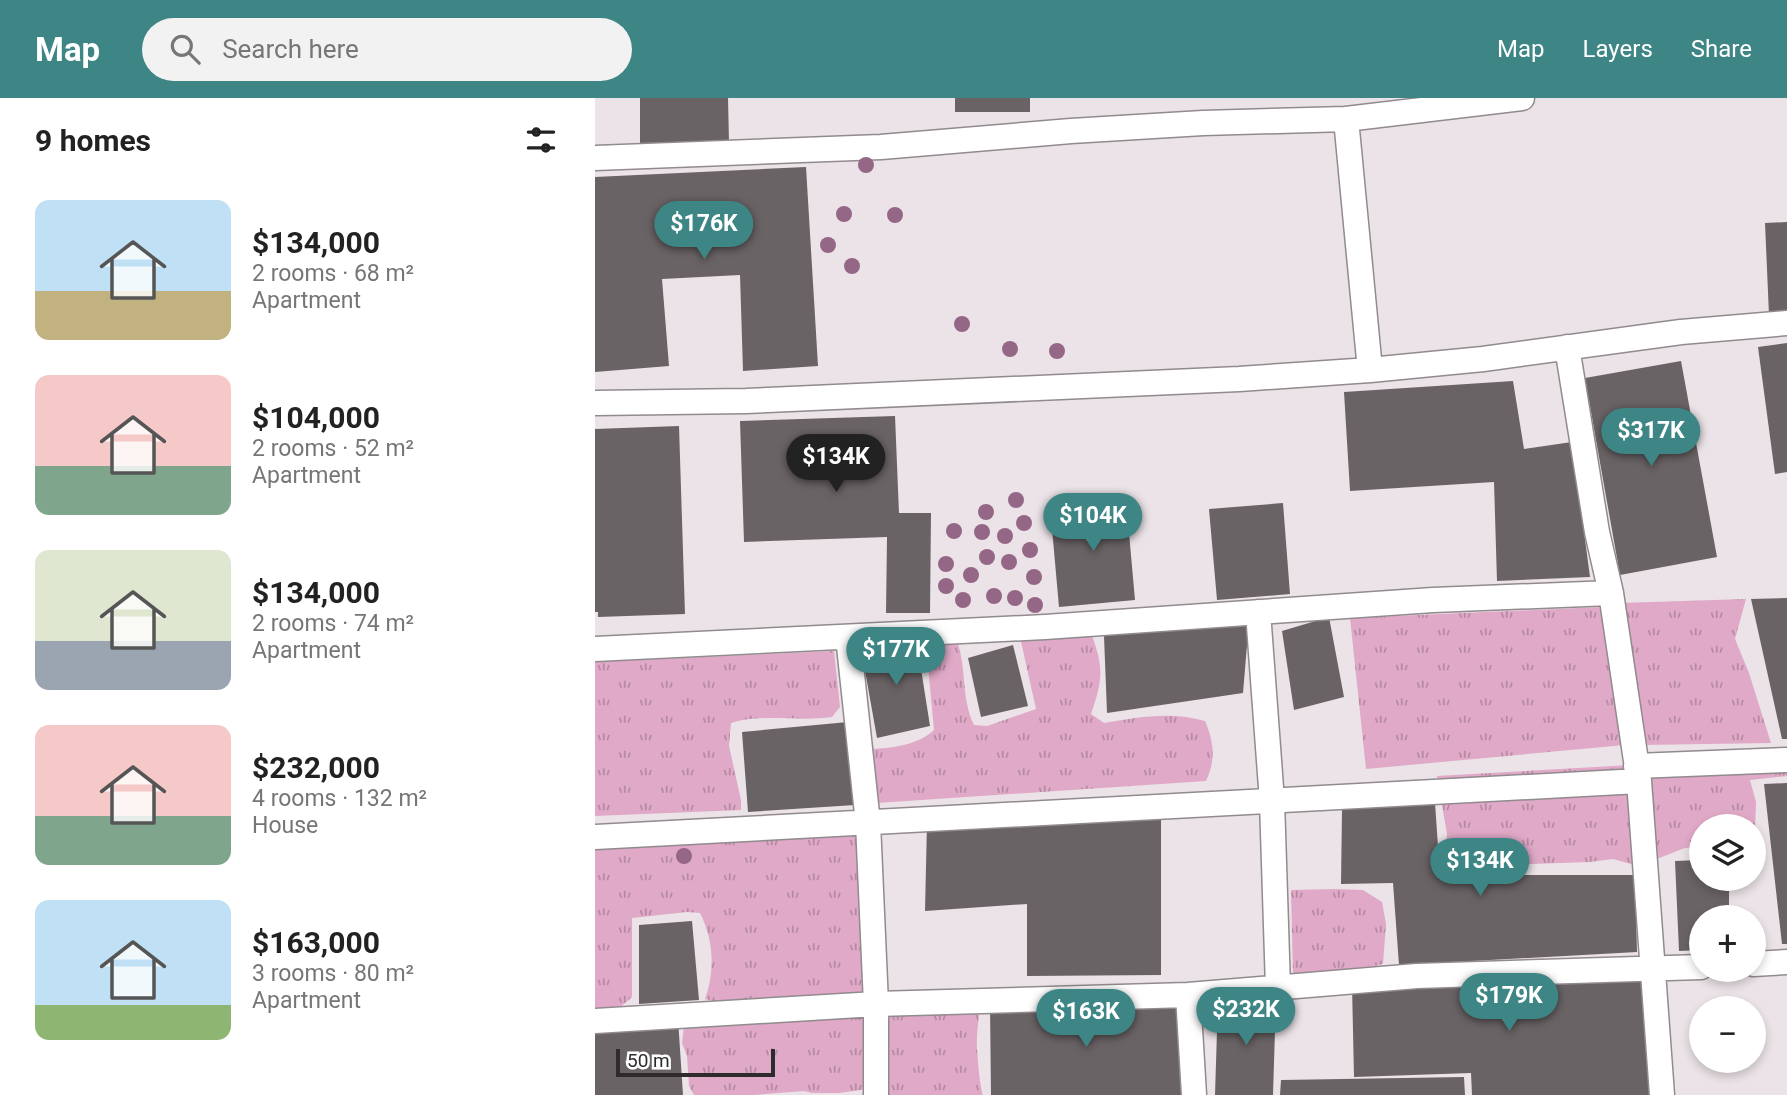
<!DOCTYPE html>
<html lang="en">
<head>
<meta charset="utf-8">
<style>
	:root { --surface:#fff; --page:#f2f2f2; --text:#222; --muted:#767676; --accent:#3e8685 }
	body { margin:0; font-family:Roboto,sans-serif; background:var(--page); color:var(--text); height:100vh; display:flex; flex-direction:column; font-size:26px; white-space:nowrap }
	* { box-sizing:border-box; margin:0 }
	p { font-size:23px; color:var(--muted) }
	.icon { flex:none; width:38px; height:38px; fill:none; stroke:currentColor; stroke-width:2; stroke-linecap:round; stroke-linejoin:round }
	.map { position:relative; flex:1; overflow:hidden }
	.panel { display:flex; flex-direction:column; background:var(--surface); width:595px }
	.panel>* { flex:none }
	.tools { position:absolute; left:1094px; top:716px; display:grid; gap:14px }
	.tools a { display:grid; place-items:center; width:77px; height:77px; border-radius:50%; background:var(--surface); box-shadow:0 4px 10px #0003; font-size:35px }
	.scale { position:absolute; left:21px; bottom:18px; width:159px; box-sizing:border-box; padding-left:7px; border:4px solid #2e2b2d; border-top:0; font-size:19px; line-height:24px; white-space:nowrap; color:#2e2b2d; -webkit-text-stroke:5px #fff; paint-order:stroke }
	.price { position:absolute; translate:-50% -60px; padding:0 16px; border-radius:24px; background:var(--accent); color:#fff; font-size:23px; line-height:46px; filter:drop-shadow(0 2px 4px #0008) }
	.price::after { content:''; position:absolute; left:50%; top:42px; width:21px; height:16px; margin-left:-10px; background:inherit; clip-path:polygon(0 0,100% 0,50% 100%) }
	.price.active { background:#222; color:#fff }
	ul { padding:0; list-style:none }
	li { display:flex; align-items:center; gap:21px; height:175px; padding:0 35px }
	li span { display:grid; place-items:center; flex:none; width:196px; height:140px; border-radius:14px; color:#555 }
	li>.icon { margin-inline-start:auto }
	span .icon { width:84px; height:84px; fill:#fffc; stroke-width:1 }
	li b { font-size:30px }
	h2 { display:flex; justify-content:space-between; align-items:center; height:84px; padding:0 35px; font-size:30px }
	header { display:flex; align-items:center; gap:42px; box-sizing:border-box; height:98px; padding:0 35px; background:var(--accent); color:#fff }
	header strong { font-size:33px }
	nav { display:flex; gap:38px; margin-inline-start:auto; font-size:24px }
	.search { width:490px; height:63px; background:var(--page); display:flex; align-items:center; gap:18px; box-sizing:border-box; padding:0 24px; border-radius:38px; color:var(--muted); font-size:26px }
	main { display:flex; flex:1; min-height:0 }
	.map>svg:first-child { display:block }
</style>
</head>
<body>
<header>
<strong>Map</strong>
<div class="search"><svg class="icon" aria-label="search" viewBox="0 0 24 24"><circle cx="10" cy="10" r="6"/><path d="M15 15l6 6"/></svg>Search here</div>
<nav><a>Map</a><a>Layers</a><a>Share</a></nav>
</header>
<main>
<section class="panel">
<h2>9 homes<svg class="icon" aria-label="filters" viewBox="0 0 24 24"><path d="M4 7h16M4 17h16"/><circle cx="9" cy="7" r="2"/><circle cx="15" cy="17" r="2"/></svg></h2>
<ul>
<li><span style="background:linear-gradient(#bfe0f5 65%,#c2b280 0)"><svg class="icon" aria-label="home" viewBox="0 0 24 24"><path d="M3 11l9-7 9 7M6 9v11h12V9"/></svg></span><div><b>$134,000</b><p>2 rooms · 68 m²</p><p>Apartment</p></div></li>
<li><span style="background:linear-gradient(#f6c9c9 65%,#7fa58c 0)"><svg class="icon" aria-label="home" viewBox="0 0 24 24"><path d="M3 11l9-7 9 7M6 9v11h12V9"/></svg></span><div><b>$104,000</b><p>2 rooms · 52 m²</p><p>Apartment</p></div></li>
<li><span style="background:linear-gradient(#dfe7d0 65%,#9aa5b1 0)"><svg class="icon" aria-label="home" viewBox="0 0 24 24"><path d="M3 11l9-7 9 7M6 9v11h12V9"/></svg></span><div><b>$134,000</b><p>2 rooms · 74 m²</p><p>Apartment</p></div></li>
<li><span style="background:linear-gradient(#f6c9c9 65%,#7fa58c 0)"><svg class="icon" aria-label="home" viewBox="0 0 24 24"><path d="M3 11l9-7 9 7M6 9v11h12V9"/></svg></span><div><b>$232,000</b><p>4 rooms · 132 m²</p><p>House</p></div></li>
<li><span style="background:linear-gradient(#bfe0f5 75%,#8fb573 0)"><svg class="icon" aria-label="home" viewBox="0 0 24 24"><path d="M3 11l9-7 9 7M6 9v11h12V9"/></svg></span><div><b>$163,000</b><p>3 rooms · 80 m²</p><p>Apartment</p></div></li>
</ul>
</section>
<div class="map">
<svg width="1192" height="997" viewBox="0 0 1192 997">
	<defs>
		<pattern id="grass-tufts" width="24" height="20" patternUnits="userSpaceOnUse" patternTransform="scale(1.75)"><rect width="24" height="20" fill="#e0a9c7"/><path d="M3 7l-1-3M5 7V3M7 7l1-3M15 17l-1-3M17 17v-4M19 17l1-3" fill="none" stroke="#b68aa2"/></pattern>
	</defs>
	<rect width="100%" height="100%" fill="#ebe3e7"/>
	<path fill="url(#grass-tufts)" d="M 1151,501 L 1140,541 L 1154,575 L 1176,645 L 1048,647 L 1024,505 Z
		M 1008,509 L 1030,647 L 771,671 L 755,520 Z
		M 496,535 C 509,570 508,581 496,616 L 509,625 C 542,619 578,613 610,623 C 619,644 621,662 611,683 L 282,705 L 276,651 C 298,650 323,647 339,632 L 331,547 L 362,543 C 372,571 366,601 379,627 L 392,628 L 441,611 L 425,539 Z
		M 239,553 L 245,609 L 237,619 C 204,624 168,615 136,625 L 134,648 L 146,702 L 146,712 L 0,718 L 0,564 Z
		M 1192,657 L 1192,678 L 1155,682 L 1161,704 L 1159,761 L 1158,728 L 1106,728 L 1106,749 L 1090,750 L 1059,762 L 1048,666 Z
		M 1036,667 L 1047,769 L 1018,761 L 995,764 L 871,768 L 859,768 L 850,761 L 852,736 L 842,678 Z
		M 268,720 L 279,894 L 122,904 L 110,901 C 120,874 119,842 105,815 L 92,814 L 37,820 L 37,899 C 25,910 16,918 0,910 L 0,737 Z
		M 740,791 L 768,792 L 787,804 L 791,826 L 788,866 L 767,871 L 698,877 L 696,792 Z
		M 382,905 C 386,918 382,927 382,940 C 381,947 385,992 388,997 L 291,997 L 290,907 Z
		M 278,906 L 280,990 L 244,995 L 217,995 L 209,993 L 159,997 L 99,997 L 94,988 L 92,958 L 87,945 L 89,928 Z"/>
	<path fill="#6a6366" d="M 45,0 L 133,0 L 134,44 L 45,45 Z
		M 360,0 L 435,0 L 435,14 L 360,14 Z
		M 211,69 L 223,268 L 148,273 L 145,177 L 67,181 L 74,268 L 0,274 L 0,79 Z
		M 1192,124 L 1192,216 L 1174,217 L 1170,125 Z
		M 1192,245 L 1192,374 L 1180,376 L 1163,249 Z
		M 1086,263 L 1122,459 L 1025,477 L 990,280 Z
		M 918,283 L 929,351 L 977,344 L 995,479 L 902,483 L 899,384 L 755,393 L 749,294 Z
		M 300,318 L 304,415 L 336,415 L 335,515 L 291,515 L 292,439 L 149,444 L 145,323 Z
		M 84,328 L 90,516 L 3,519 L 3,514 L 0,514 L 0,331 Z
		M 531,401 L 540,502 L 464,509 L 455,408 Z
		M 688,405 L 695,496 L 622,502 L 614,411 Z
		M 1192,500 L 1192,641 L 1187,641 L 1156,501 Z
		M 734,519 L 749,599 L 699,612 L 687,533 Z
		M 654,523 L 648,595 L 512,615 L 509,538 Z
		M 321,539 L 335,628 L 282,640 L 266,550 Z
		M 418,547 L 433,608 L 386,619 L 373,560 Z
		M 253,624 L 260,707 L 153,714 L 147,634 Z
		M 1192,685 L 1192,846 L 1187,846 L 1169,686 Z
		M 840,705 L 845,777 L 1040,777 L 1042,854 L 804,867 L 798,785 L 746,786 L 747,711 Z
		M 566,716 L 566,877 L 432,878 L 432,806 L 330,813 L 332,724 Z
		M 1106,762 L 1106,780 L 1134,780 L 1134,819 L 1106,819 L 1106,852 L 1084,853 L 1080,763 Z
		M 97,823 L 104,902 L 44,906 L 44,827 Z
		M 1048,874 L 1056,997 L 877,997 L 876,975 L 759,979 L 757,887 Z
		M 681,900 L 678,997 L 620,997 L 623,901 Z
		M 586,905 L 587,997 L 396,997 L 395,907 Z
		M 83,921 L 88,997 L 0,997 L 0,927 Z
		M 869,979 L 870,997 L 685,997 L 686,982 Z"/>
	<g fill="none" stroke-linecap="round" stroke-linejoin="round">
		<g stroke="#918a8e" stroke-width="27">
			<path id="street" d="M 751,21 L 927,0
				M 0,60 L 286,49 L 476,33 L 608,25 L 751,21 L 775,272
				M 972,249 L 1002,434 L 1016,495 L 1044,683 L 1067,997
				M 0,305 L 151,303 L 644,281 L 775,272 L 888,261 L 1086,234 L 1192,225
				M 663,514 L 677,703 L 683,890
				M 253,539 L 273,725 L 281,906 L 281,997
				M 0,551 L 450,529 L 838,502 L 1016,495
				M 1041,668 L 1192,662
				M 0,739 L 1044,683
				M 1158,866 L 1192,864
				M 593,897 L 599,997
				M 0,923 L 281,906 L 593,897 L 822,878 L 1106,869"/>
		</g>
		<use href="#street" stroke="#fff" stroke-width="24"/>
	</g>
	<g fill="#956787">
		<circle cx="271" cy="67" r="8"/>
		<circle cx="249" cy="116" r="8"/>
		<circle cx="300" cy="117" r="8"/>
		<circle cx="233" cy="147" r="8"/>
		<circle cx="257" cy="168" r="8"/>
		<circle cx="367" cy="226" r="8"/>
		<circle cx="415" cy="251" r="8"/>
		<circle cx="462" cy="253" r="8"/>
		<circle cx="421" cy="402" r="8"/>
		<circle cx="391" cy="414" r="8"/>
		<circle cx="429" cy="425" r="8"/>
		<circle cx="359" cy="433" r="8"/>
		<circle cx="387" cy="434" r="8"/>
		<circle cx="410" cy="438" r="8"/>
		<circle cx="435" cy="452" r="8"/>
		<circle cx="392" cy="459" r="8"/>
		<circle cx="414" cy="464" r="8"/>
		<circle cx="351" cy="466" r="8"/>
		<circle cx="376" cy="477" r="8"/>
		<circle cx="439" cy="479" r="8"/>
		<circle cx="351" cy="488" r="8"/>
		<circle cx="399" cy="498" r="8"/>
		<circle cx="420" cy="500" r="8"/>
		<circle cx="368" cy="502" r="8"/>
		<circle cx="440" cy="507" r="8"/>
		<circle cx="89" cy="758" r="8"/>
	</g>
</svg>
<div class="tools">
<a><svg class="icon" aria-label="layers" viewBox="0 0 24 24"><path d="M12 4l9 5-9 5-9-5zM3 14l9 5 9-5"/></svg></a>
<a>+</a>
<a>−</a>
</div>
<div class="scale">50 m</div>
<b class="price" style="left:109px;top:163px">$176K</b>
<b class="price" style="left:1056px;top:370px">$317K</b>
<b class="price active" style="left:241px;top:396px">$134K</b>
<b class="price" style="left:498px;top:455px">$104K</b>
<b class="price" style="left:301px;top:589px">$177K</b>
<b class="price" style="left:885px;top:800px">$134K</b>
<b class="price" style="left:914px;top:935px">$179K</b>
<b class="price" style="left:651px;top:949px">$232K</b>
<b class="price" style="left:491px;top:951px">$163K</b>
</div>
</main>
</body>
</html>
